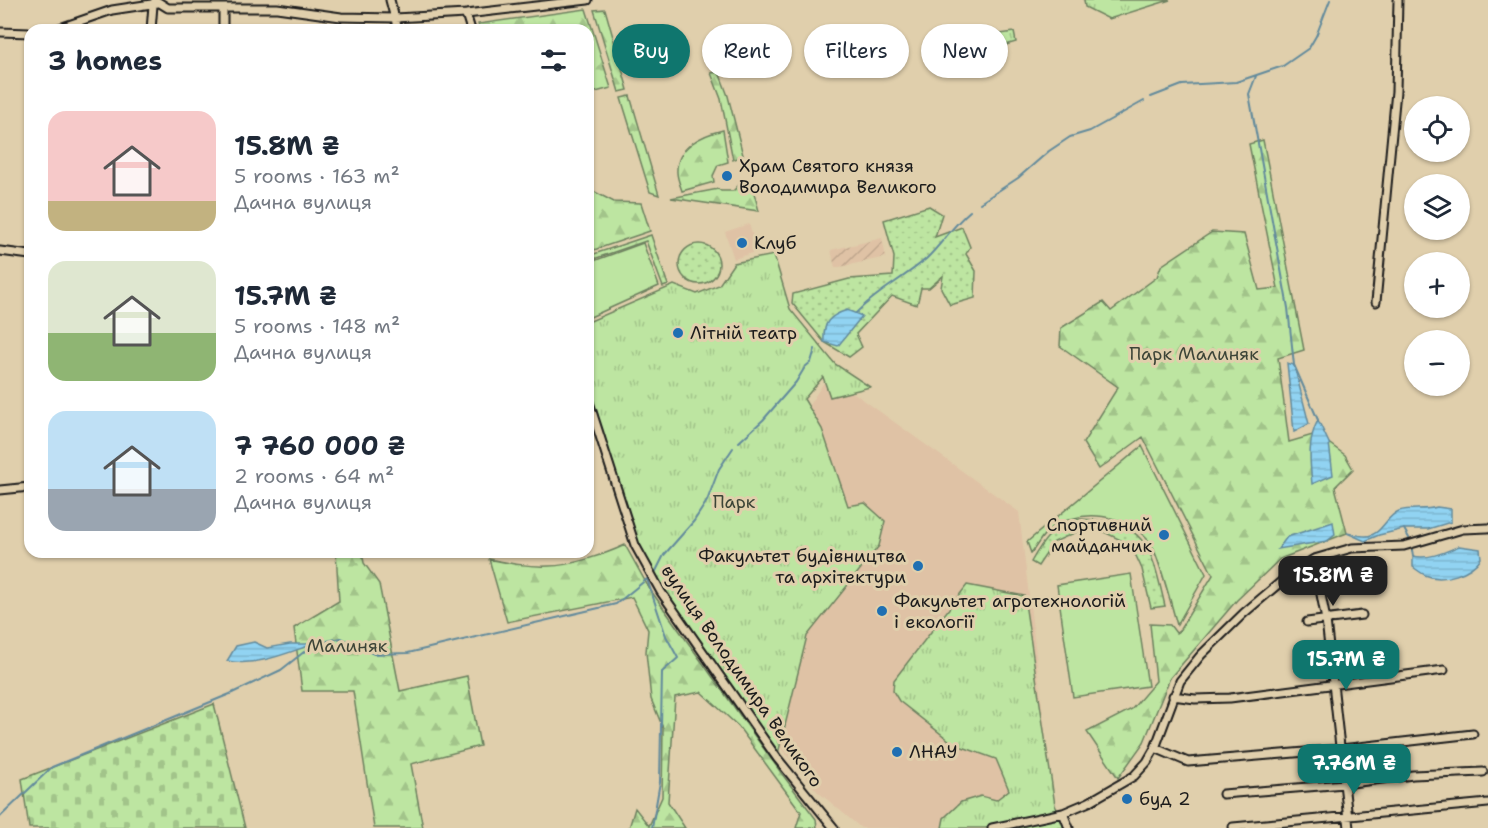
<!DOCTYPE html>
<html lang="en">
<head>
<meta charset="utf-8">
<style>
	:root { --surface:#fff; --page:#f2f2f3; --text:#1f2937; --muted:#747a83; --accent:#0f766e }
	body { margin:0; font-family:"Shantell Sans",sans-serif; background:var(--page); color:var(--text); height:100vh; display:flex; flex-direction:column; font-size:22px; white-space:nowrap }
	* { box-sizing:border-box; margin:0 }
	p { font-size:20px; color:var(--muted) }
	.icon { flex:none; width:33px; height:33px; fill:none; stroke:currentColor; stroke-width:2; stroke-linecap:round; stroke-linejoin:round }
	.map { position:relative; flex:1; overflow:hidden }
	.panel { position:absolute; left:24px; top:24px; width:570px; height:534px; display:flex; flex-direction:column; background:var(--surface); border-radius:18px; box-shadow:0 2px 4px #0004 }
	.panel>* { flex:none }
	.banner { position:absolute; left:612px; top:24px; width:570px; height:54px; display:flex; gap:12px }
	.controls { position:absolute; left:1404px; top:96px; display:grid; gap:12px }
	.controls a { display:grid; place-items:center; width:66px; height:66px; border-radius:50%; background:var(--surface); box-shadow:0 2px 4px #0004; font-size:30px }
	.price { position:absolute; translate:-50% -51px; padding:0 14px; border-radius:12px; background:var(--accent); color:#fff; font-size:20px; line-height:39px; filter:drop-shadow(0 2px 3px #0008) }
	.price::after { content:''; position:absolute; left:50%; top:36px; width:18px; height:14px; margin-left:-9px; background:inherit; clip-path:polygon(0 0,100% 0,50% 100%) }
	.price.active { background:#222; color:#fff }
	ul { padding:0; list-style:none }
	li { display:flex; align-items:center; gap:18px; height:150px; padding:0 24px }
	li span { display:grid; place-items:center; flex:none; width:168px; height:120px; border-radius:18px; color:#555 }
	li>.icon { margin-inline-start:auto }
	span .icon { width:72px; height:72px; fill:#fffc; stroke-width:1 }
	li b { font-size:26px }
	h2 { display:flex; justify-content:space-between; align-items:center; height:72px; padding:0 24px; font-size:26px }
	.tag { padding:0 21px; border-radius:27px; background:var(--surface); box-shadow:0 2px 4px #0004; font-size:21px; line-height:54px }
	.tag.active { background:var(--accent); color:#fff }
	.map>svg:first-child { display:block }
</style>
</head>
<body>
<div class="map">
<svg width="1488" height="828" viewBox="0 0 1488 828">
	<defs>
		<pattern id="industrial-furrows" width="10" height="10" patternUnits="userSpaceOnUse" patternTransform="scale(1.5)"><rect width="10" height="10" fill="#dfc2a5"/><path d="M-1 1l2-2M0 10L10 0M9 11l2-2" fill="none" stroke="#bfa68d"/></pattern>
		<pattern id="grass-dots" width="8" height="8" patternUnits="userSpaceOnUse" patternTransform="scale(1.5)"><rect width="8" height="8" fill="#bde5a1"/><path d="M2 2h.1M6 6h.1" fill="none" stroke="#a2c48a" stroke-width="1.8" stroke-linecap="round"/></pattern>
		<pattern id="forest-firs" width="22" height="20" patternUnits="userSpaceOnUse" patternTransform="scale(1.5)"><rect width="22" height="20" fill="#bde5a1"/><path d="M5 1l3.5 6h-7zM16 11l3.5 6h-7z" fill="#a2c48a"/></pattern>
		<pattern id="cemetery-stones" width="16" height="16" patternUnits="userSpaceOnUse" patternTransform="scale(1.5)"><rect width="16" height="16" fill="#bde5a1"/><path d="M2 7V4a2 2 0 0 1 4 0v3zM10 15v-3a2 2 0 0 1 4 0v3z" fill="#a2c48a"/></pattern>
		<pattern id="park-tufts" width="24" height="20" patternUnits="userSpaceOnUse" patternTransform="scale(1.5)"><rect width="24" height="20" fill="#bde5a1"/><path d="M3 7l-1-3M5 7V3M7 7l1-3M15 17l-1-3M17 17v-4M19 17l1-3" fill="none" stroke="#a2c48a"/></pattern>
		<pattern id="water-rules" width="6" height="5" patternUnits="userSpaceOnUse" patternTransform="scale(1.5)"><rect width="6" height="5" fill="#91d3f2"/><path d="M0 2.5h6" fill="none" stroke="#7cb5cf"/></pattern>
	</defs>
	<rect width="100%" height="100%" fill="#e0cfac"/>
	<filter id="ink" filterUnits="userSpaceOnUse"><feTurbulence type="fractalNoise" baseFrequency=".0167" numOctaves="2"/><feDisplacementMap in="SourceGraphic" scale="12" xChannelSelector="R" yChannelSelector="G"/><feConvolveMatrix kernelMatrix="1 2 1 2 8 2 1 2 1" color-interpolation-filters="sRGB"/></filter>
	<g filter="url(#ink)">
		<path fill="#dfc2a5" d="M 749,224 L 758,251 L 734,259 L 725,232 Z
			M 829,375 L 1019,512 L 1054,807 L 967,828 L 861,828 L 817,791 L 780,747 L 805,632 L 765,471 Z"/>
		<path fill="url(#industrial-furrows)" d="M 882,238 L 886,257 L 835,268 L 831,250 Z"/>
		<path fill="url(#grass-dots)" stroke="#6c805e" stroke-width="1.5" d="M 929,206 L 942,214 L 935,237 L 962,227 L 970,247 L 966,254 L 976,271 L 975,298 L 950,305 L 941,288 L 943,276 L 929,288 L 921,288 L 917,305 L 892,296 L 856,334 L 862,347 L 849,357 L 824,342 L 792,303 L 793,294 L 849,279 L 893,276 L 894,257 L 884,220 Z
			M679 264a20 20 0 1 1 40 0a20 20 0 1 1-40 0Z
			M 1077,519 C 1147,520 1151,546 1165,606 L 1151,608 L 1142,569 L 1136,556 L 1125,542 L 1100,530 L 1083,529 L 1054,542 L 1038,566 L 1031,562 C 1045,537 1051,530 1077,519 Z"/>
		<path fill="url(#forest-firs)" stroke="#6c805e" stroke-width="1.5" d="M 586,9 L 611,88 L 588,94 L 588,30 L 480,30 L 478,24 Z
			M 605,9 L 628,90 L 619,92 L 594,10 Z
			M 719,72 L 728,96 L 743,155 L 733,160 L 721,99 L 711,73 Z
			M 630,96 L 659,195 L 650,192 L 621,98 Z
			M 723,130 L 728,162 L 718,165 L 713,176 L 714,182 L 682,191 C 680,185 677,178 677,172 C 676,147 702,135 723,130 Z
			M 1263,140 L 1304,350 L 1278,358 L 1289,442 L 1316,434 L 1345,455 L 1353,469 L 1335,487 L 1347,533 L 1280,559 L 1237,600 L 1170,678 L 1144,742 L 1118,778 L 1087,732 L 1132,709 L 1156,681 L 1150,624 L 1170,625 L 1176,633 L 1179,631 L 1213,575 L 1143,437 L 1099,469 L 1083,443 L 1118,387 L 1060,346 L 1061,328 L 1103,302 L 1111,311 L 1157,277 L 1161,266 L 1212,232 L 1244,234 L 1259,290 L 1278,288 L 1249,144 Z
			M 748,182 L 753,189 L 759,211 L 671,198 L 718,189 L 721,191 L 733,191 L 741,183 Z
			M 591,190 L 614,202 L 641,203 L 650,231 L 588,252 L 588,191 Z
			M 651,235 L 668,285 L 663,287 L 646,241 L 588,261 L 588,256 Z
			M 625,545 L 649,588 L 782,774 L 816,819 L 817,828 L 796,828 L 801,812 L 738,726 L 701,692 L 675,697 L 668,802 L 685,828 L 629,828 L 635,808 L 649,826 L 662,797 L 663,728 L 651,699 L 646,652 L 648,630 L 632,597 L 507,622 L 489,559 C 508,563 528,567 549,566 C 570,566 606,554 625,545 Z
			M 336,552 L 362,552 L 364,563 L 379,584 L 400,691 L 467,676 L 480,746 L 411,764 L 423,828 L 374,828 L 353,691 L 302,691 L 294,628 L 339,601 Z"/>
		<path fill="url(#cemetery-stones)" stroke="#6c805e" stroke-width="1.5" d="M 214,704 L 245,828 L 29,828 L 22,779 Z"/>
		<path fill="url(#park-tufts)" stroke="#6c805e" stroke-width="1.5" d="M 1084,0 L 1170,0 L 1109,19 L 1085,7 Z
			M 1014,32 L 1016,42 L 982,52 L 979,37 Z
			M 774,255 L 790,309 L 835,364 L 870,387 L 830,397 L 823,377 L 804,399 L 822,429 L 848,506 L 865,503 L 885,521 L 879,546 L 807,636 L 777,758 L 661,592 L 635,545 L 588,399 L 588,322 L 674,285 L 697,294 L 719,285 L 734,263 Z
			M 967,585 L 1024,596 L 1055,805 L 1065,828 L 942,828 L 944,818 L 961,802 L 981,796 L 996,800 L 1009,790 L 996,759 L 954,744 L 899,701 L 893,691 L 894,680 Z"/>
		<path fill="#bde5a1" stroke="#6c805e" stroke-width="1.5" d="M 643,243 L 659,286 L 588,318 L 588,263 Z
			M 1142,446 L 1206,574 L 1177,625 C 1173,610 1156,548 1149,541 C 1124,513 1083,508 1051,528 C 1043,533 1037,546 1031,553 L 1027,542 Z
			M 1131,574 L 1148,686 L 1073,697 L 1057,585 Z"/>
		<path fill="url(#water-rules)" stroke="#628a9c" stroke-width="1.5" d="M 847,310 L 862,316 L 838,346 L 824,342 C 823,322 829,316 847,310 Z
			M 1287,363 L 1294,365 L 1309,424 L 1294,432 Z
			M 1318,420 L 1329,443 L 1333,475 L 1312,484 C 1310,462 1307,441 1318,420 Z
			M 1437,507 L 1451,509 L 1451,522 L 1428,529 L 1404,529 L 1379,535 L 1365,541 L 1347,533 C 1353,534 1360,536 1366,536 C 1382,535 1386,516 1399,511 C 1411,507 1424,511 1437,507 Z
			M 1333,522 L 1335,535 L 1327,541 L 1278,549 L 1287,537 Z
			M 1459,546 L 1480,549 L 1481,558 C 1471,573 1443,583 1425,575 C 1421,573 1417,570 1413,567 L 1413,556 C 1428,560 1445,552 1459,546 Z
			M 254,642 L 267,648 L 290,644 L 314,644 C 286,653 257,667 227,661 L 236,646 Z"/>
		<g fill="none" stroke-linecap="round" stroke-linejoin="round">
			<path stroke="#628a9c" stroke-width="2" d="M 1256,76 L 1249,94 L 1288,308 L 1294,365 L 1318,420
				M 1151,97 L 1182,85 L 1236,82 L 1283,66 L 1309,48 L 1316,36 L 1330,0
				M 980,203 L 1018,178 L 1049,151 L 1070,137 L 1090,131 L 1144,101
				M 856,313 C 876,292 903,279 926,259 C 942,244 953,225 970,211
				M 739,442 L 763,420 L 796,382 L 805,367 L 811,362 L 815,349
				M 1404,529 L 1409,538
				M 1412,550 L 1413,556
				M 656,571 L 664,555 L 694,521 L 707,501 L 719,469 L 733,448
				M 0,817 L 52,767 L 230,694 L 281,670 L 314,644 L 341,638 L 374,654 L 408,653 L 616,604 L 647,579 L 666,636 L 678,658 L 662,672 L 660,782 L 652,828"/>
			<g stroke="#1c1c1c" stroke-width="11">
				<path id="street" d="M 155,0 L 168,8 L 277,8 L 341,17 L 395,18 L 466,14 L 588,0
					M 390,0 L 398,30
					M 466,14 L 471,30
					M 54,30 L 112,10 L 158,3
					M 151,30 L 153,5
					M 223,30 L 223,8
					M 0,32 L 30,33
					M 0,251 L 30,255
					M 1376,302 L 1396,91 L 1398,0
					M 588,399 L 635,545 L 661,592 L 777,758 L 834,828
					M 0,490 L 30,487
					M 1314,559 L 1326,620 L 1349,828
					M 1307,622 L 1362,615
					M 1173,696 L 1195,699 L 1230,698 L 1444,670
					M 1155,748 L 1188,762 L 1341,749 L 1473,734
					M 1223,794 L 1344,784 L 1413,775 L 1483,772
					M 1063,813 L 1069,828
					M 1233,827 L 1488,803
					M 992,828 L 1063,813 L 1089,802 L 1134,776 L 1147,762 L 1155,748 L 1180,681 L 1201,655 L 1244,613 L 1289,575 L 1314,559 L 1352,548 L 1404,546 L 1463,529 L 1488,528"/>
			</g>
			<use href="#street" stroke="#e0cfac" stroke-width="7"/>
		</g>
	</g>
	<g fill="#1f6fb2" stroke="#e0cfac" stroke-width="2">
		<circle cx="727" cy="176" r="6"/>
		<circle cx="742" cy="243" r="6"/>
		<circle cx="678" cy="333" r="6"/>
		<circle cx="1164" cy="535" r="6"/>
		<circle cx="918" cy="566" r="6"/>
		<circle cx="882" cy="611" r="6"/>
		<circle cx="897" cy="752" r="6"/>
		<circle cx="1127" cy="799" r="6"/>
	</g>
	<g text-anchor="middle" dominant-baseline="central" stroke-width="6" stroke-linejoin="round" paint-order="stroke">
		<g font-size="18" fill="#1c1c1c" stroke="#e0cfac" text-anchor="start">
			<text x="739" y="166">Храм Святого князя<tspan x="739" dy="21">Володимира Великого</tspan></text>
			<text x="754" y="243">Клуб</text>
			<text x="690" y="333">Літній театр</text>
			<text x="1152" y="525" text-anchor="end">Спортивний<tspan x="1152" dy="21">майданчик</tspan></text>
			<text x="906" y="556" text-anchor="end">Факультет будівництва<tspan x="906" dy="21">та архітектури</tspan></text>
			<text x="894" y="601">Факультет агротехнологій<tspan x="894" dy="21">і екології</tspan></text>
			<text x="909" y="752">ЛНАУ</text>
			<text x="1139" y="799">буд 2</text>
		</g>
		<g font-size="18" fill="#3c4437" stroke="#e0cfac">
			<text x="1194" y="354">Парк Малиняк</text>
			<text x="734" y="502">Парк</text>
			<text x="347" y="646">Малиняк</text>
		</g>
		<g font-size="18" fill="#1c1c1c" stroke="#e0cfac">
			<text transform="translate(742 676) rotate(55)">вулиця Володимира Великого</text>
		</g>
	</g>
</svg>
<div class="controls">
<a><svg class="icon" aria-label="locate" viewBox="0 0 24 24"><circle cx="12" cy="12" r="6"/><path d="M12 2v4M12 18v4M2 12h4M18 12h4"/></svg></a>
<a><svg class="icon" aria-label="layers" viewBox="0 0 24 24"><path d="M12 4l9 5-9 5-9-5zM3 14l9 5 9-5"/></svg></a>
<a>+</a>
<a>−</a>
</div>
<b class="price active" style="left:1333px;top:607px">15.8M ₴</b>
<b class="price" style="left:1346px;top:691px">15.7M ₴</b>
<b class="price" style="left:1354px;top:795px">7.76M ₴</b>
<div class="banner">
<a class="tag active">Buy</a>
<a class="tag">Rent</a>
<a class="tag">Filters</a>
<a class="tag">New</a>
</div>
<section class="panel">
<h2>3 homes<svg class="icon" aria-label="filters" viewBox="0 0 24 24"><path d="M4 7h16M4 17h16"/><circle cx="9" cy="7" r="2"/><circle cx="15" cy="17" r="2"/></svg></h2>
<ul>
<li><span style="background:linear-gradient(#f6c9c9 75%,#c2b280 0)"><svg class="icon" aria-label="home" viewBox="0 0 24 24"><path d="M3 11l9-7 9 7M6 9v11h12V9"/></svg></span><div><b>15.8M ₴</b><p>5 rooms · 163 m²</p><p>Дачна вулиця</p></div></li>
<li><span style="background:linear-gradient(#dfe7d0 60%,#8fb573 0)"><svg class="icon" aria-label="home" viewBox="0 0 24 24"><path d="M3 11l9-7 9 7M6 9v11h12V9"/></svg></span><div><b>15.7M ₴</b><p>5 rooms · 148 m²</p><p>Дачна вулиця</p></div></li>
<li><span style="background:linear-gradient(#bfe0f5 65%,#9aa5b1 0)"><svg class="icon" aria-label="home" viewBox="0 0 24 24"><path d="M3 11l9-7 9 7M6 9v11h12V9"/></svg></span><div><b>7 760 000 ₴</b><p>2 rooms · 64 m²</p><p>Дачна вулиця</p></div></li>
</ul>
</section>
</div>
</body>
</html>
